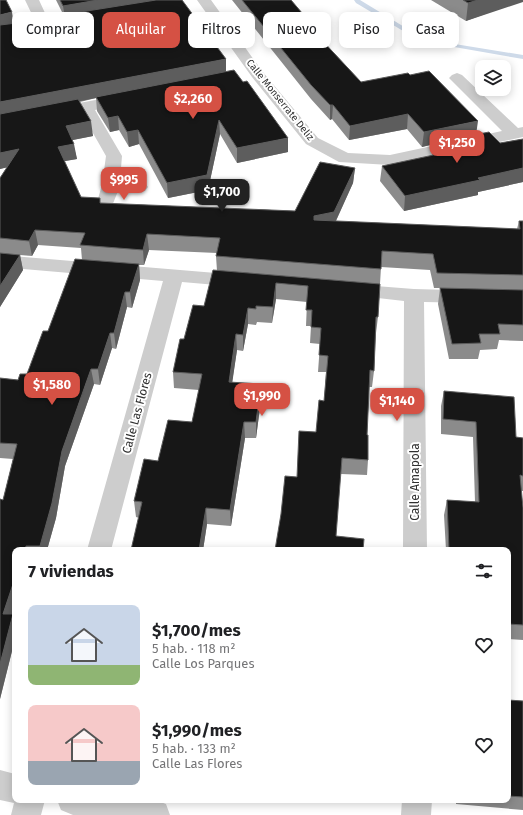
<!DOCTYPE html>
<html lang="es">
<head>
<meta charset="utf-8">
<style>
	:root { --surface:#fff; --page:#f6f6f6; --text:#202124; --muted:#757577; --accent:#d55144 }
	body { margin:0; font-family:"Fira Sans",sans-serif; background:var(--page); color:var(--text); height:100vh; display:flex; flex-direction:column; font-size:15px; white-space:nowrap }
	* { box-sizing:border-box; margin:0 }
	p { font-size:13px; color:var(--muted) }
	.icon { flex:none; width:22px; height:22px; fill:none; stroke:currentColor; stroke-width:2; stroke-linecap:round; stroke-linejoin:round }
	.map { position:relative; flex:1; overflow:hidden }
	.drawer { position:absolute; left:12px; top:547px; width:499px; height:256px; display:flex; flex-direction:column; background:var(--surface); border-radius:8px; box-shadow:0 2px 10px #0003 }
	.drawer>* { flex:none }
	.guide { position:absolute; left:12px; top:12px; width:499px; height:36px; display:flex; gap:8px }
	.buttons { position:absolute; left:475px; top:60px; display:grid; gap:8px }
	.buttons a { display:grid; place-items:center; width:36px; height:36px; border-radius:8px; background:var(--surface); box-shadow:0 2px 10px #0003; font-size:20px }
	.price { position:absolute; translate:-50% -34px; padding:0 9px; border-radius:8px; background:var(--accent); color:#fff; font-size:13px; line-height:26px; filter:drop-shadow(0 1px 2px #0008) }
	.price::after { content:''; position:absolute; left:50%; top:24px; width:12px; height:9px; margin-left:-6px; background:inherit; clip-path:polygon(0 0,100% 0,50% 100%) }
	.price.on { background:#222; color:#fff }
	ul { padding:0; list-style:none }
	li { display:flex; align-items:center; gap:12px; height:100px; padding:0 16px }
	li span { display:grid; place-items:center; flex:none; width:112px; height:80px; border-radius:8px; color:#555 }
	li>.icon { margin-inline-start:auto }
	span .icon { width:48px; height:48px; fill:#fffc; stroke-width:1 }
	li b { font-size:17px }
	h2 { display:flex; justify-content:space-between; align-items:center; height:48px; padding:0 16px; font-size:17px }
	.pill { padding:0 14px; border-radius:8px; background:var(--surface); box-shadow:0 2px 10px #0003; font-size:14px; line-height:36px }
	.pill.on { background:var(--accent); color:#fff }
	.map>svg:first-child { display:block }
</style>
</head>
<body>
<div class="map">
<svg width="523" height="815" viewBox="0 0 523 815">
	<rect width="100%" height="100%" fill="#fff"/>
	<g fill="none" stroke-linecap="round" stroke-linejoin="round">
		<path fill="#cedae9" fill-rule="evenodd" d="M 354,0 L 360,0 L 424,39 L 523,55 L 523,59 L 420,41 L 356,3 Z"/>
		<path fill="#cdcdcd" fill-rule="evenodd" d="M 25,0 L 39,0 L 51,26 L 49,29 L 44,30 L 39,29 Z
			M 197,0 L 211,0 L 262,71 L 318,138 L 348,153 L 390,155 L 502,131 L 449,78 L 452,75 L 457,73 L 462,75 L 518,128 L 523,127 L 523,137 L 390,165 L 339,162 L 306,144 L 252,77 Z
			M 127,94 L 133,96 L 135,99 L 133,102 L 95,110 L 122,156 L 120,180 L 145,183 L 148,187 L 145,191 L 139,192 L 118,191 L 112,206 L 106,207 L 100,206 L 97,202 L 102,185 L 106,156 L 81,112 L 0,128 L 0,118 Z
			M 0,255 L 240,275 L 247,277 L 250,281 L 247,285 L 240,287 L 182,282 L 111,550 L 87,550 L 163,281 L 0,267 Z
			M 350,284 L 414,289 L 523,292 L 523,304 L 424,302 L 427,550 L 403,550 L 404,301 L 343,294 L 340,290 L 343,286 Z
			M 0,770 L 15,774 L 15,800 L 45,800 L 41,815 L 11,815 L 14,803 L 0,800 Z
			M 57,800 L 155,800 L 166,804 L 170,815 L 73,815 L 61,810 Z
			M 402,800 L 432,800 L 431,815 L 401,815 Z"/>
	</g>
	<path fill="#8b8b8b" d="M 56,0 L 182,0 L 226,72 L 288,152 L 237,163 L 220,134 L 208,190 L 168,198 L 139,144 L 129,147 L 119,130 L 110,132 L 97,111 L 96,98 L 80,102 L 93,136 L 72,140 L 77,159 L 64,161 L 81,197 L 101,203 L 295,211 L 355,168 L 353,183 L 336,221 L 517,229 L 519,221 L 523,221 L 523,341 L 499,340 L 497,349 L 480,350 L 478,359 L 449,359 L 438,304 L 440,288 L 447,288 L 434,288 L 430,270 L 381,267 L 380,284 L 378,317 L 376,333 L 374,371 L 372,387 L 369,387 L 367,435 L 368,460 L 367,475 L 341,474 L 275,550 L 297,477 L 316,432 L 324,401 L 326,372 L 318,372 L 320,344 L 310,343 L 311,326 L 306,326 L 307,302 L 276,299 L 272,323 L 257,322 L 256,325 L 248,324 L 243,351 L 237,350 L 232,382 L 261,400 L 256,438 L 245,438 L 231,526 L 207,524 L 203,550 L 131,550 L 139,518 L 136,517 L 134,501 L 158,461 L 192,422 L 199,390 L 174,388 L 173,372 L 184,339 L 204,306 L 217,271 L 216,256 L 217,253 L 149,250 L 144,265 L 139,265 L 140,280 L 132,308 L 127,307 L 116,349 L 112,348 L 100,385 L 94,384 L 65,466 L 56,518 L 47,550 L 15,550 L 12,614 L 15,639 L 0,699 L 0,499 L 3,500 L 13,459 L 0,458 L 0,378 L 18,380 L 27,374 L 82,260 L 81,248 L 38,245 L 32,256 L 20,255 L 23,270 L 0,307 L 0,178 L 7,167 L 0,169 L 14,23 L 19,27 L 69,19 L 69,17 L 65,18 Z
		M 232,0 L 291,0 L 308,20 L 308,25 L 361,82 L 476,134 L 500,143 L 523,139 L 523,182 L 478,192 L 478,195 L 404,211 L 380,181 L 382,166 L 432,156 L 434,144 L 422,147 L 407,129 L 349,140 L 332,119 L 330,120 L 311,99 Z
		M 431,0 L 523,0 L 466,21 Z
		M 444,391 L 516,437 L 523,438 L 523,491 L 521,491 L 523,508 L 523,640 L 508,639 L 508,550 L 446,550 L 444,515 L 447,500 L 475,502 L 473,437 L 441,434 L 441,406 Z
		M 508,700 L 523,701 L 523,810 L 456,804 L 456,800 L 508,800 Z"/>
	<path fill="#5d5d5d" d="M 98,0 L 170,0 L 68,14 L 69,17 L 65,18 L 63,6 Z
		M 478,0 L 523,0 L 523,2 L 466,21 L 468,3 Z
		M 12,12 L 14,26 L 0,29 L 0,15 Z
		M 308,20 L 307,34 L 304,21 Z
		M 226,59 L 226,73 L 96,97 L 96,98 L 0,117 L 0,102 Z
		M 330,105 L 333,105 L 332,119 L 330,120 Z
		M 408,114 L 407,129 L 349,140 L 350,126 Z
		M 118,116 L 119,130 L 110,132 L 108,118 Z
		M 219,120 L 220,134 L 208,190 L 168,198 L 167,183 Z
		M 91,121 L 93,136 L 68,141 L 66,126 Z
		M 478,121 L 476,135 L 434,143 L 434,144 L 422,147 L 424,132 Z
		M 138,130 L 139,144 L 129,147 L 127,132 Z
		M 288,138 L 288,152 L 237,163 L 237,148 Z
		M 74,144 L 77,159 L 60,162 L 58,147 Z
		M 19,149 L 22,164 L 0,169 L 0,153 Z
		M 355,168 L 353,183 L 333,227 L 313,231 L 314,216 Z
		M 523,168 L 523,182 L 478,192 L 478,195 L 404,211 L 405,196 L 478,178 Z
		M 35,230 L 38,245 L 32,256 L 29,241 Z
		M 147,234 L 149,250 L 144,265 L 143,250 Z
		M 20,255 L 23,270 L 0,307 L 0,286 Z
		M 139,264 L 140,280 L 132,308 L 130,292 Z
		M 276,283 L 276,299 L 272,323 L 273,307 Z
		M 125,292 L 127,307 L 116,349 L 114,333 Z
		M 248,308 L 248,324 L 243,351 L 243,335 Z
		M 110,333 L 112,348 L 100,385 L 98,369 Z
		M 236,334 L 237,350 L 230,398 L 229,382 Z
		M 91,369 L 94,384 L 65,466 L 56,518 L 47,550 L 41,550 L 40,546 L 62,451 Z
		M 261,384 L 261,400 L 256,438 L 256,422 Z
		M 244,422 L 245,438 L 231,526 L 230,510 Z
		M 206,508 L 207,524 L 203,550 L 199,550 Z
		M 15,578 L 15,606 L 7,628 L 3,614 Z
		M 13,614 L 15,621 L 15,639 L 0,699 L 0,664 Z"/>
	<path fill="#171717" stroke="#5d5d5d" d="M 0,0 L 6,0 L 12,12 L 0,15 Z
		M 60,0 L 98,0 L 63,6 Z
		M 156,0 L 182,0 L 226,59 L 0,102 L 0,25 L 17,23 L 19,27 L 71,18 L 68,14 Z
		M 242,0 L 291,0 L 308,20 L 304,21 L 361,82 L 408,73 L 410,75 L 429,71 L 478,121 L 424,132 L 408,114 L 350,126 L 333,105 L 330,105 L 311,85 Z
		M 463,0 L 478,0 L 468,3 Z
		M 234,70 L 243,82 L 247,81 L 288,138 L 237,148 L 219,120 L 207,175 L 167,183 L 138,130 L 127,132 L 118,116 L 108,118 L 96,97 Z
		M 78,99 L 91,121 L 66,126 L 74,144 L 58,147 L 81,197 L 100,198 L 100,203 L 295,211 L 320,162 L 355,168 L 334,212 L 314,216 L 314,220 L 520,229 L 519,221 L 523,221 L 523,275 L 437,273 L 433,254 L 382,251 L 381,269 L 216,256 L 220,238 L 147,234 L 143,250 L 80,245 L 85,233 L 35,230 L 29,241 L 0,238 L 0,178 L 19,149 L 0,153 L 0,114 Z
		M 489,132 L 500,143 L 523,139 L 523,168 L 478,178 L 480,180 L 405,196 L 382,166 L 443,153 L 434,143 Z
		M 0,253 L 20,255 L 0,286 Z
		M 75,259 L 139,264 L 130,292 L 125,292 L 114,333 L 110,333 L 98,369 L 91,369 L 62,451 L 52,503 L 40,546 L 26,546 L 25,550 L 15,550 L 15,578 L 3,614 L 13,614 L 0,664 L 0,499 L 3,500 L 17,444 L 0,443 L 0,378 L 18,380 L 20,374 L 27,374 L 43,331 L 48,331 Z
		M 213,270 L 380,284 L 378,317 L 376,317 L 374,371 L 370,370 L 367,435 L 368,435 L 368,460 L 342,458 L 336,536 L 364,539 L 363,550 L 275,550 L 281,514 L 285,476 L 297,477 L 299,431 L 316,432 L 319,400 L 324,401 L 328,356 L 319,355 L 321,328 L 311,327 L 312,310 L 306,310 L 308,286 L 276,283 L 273,307 L 256,306 L 256,309 L 248,308 L 243,335 L 236,334 L 229,382 L 261,384 L 256,422 L 244,422 L 230,510 L 206,508 L 199,550 L 131,550 L 142,502 L 134,501 L 144,459 L 158,461 L 168,420 L 192,422 L 202,374 L 173,372 L 180,339 L 184,339 L 193,305 L 204,306 Z
		M 440,288 L 523,290 L 523,325 L 498,324 L 500,334 L 479,334 L 481,343 L 452,344 Z
		M 444,391 L 514,397 L 516,437 L 523,438 L 523,476 L 520,475 L 523,508 L 523,625 L 508,624 L 508,550 L 449,550 L 447,500 L 479,502 L 476,422 L 443,419 Z
		M 508,700 L 523,701 L 523,797 L 508,796 Z"/>
	<g text-anchor="middle" dominant-baseline="central" stroke-width="4" stroke-linejoin="round" paint-order="stroke">
		<g font-size="10" fill="#303030" stroke="#fff">
			<text transform="translate(280 100) rotate(51)">Calle Monserrate Deliz</text>
		</g>
		<g font-size="12" fill="#303030" stroke="#fff">
			<text transform="translate(137 413) rotate(-75)">Calle Las Flores</text>
			<text transform="translate(415 482) rotate(-90)">Calle Amapola</text>
		</g>
	</g>
</svg>
<div class="buttons">
<a><svg class="icon" aria-label="layers" viewBox="0 0 24 24"><path d="M12 4l9 5-9 5-9-5zM3 14l9 5 9-5"/></svg></a>
</div>
<b class="price" style="left:193px;top:120px">$2,260</b>
<b class="price" style="left:457px;top:164px">$1,250</b>
<b class="price" style="left:124px;top:201px">$995</b>
<b class="price on" style="left:222px;top:213px">$1,700</b>
<b class="price" style="left:52px;top:406px">$1,580</b>
<b class="price" style="left:262px;top:417px">$1,990</b>
<b class="price" style="left:397px;top:422px">$1,140</b>
<div class="guide">
<a class="pill">Comprar</a>
<a class="pill on">Alquilar</a>
<a class="pill">Filtros</a>
<a class="pill">Nuevo</a>
<a class="pill">Piso</a>
<a class="pill">Casa</a>
</div>
<section class="drawer">
<h2>7 viviendas<svg class="icon" aria-label="filters" viewBox="0 0 24 24"><path d="M4 7h16M4 17h16"/><circle cx="9" cy="7" r="2"/><circle cx="15" cy="17" r="2"/></svg></h2>
<ul>
<li><span style="background:linear-gradient(#c9d6e8 75%,#8fb573 0)"><svg class="icon" aria-label="home" viewBox="0 0 24 24"><path d="M3 11l9-7 9 7M6 9v11h12V9"/></svg></span><div><b>$1,700/mes</b><p>5 hab. · 118 m²</p><p>Calle Los Parques</p></div><svg class="icon" aria-label="heart" viewBox="0 0 24 24"><path d="M12 20l-8-8c-3-5 5-10 8-4 3-6 11-1 8 4z"/></svg></li>
<li><span style="background:linear-gradient(#f6c9c9 70%,#9aa5b1 0)"><svg class="icon" aria-label="home" viewBox="0 0 24 24"><path d="M3 11l9-7 9 7M6 9v11h12V9"/></svg></span><div><b>$1,990/mes</b><p>5 hab. · 133 m²</p><p>Calle Las Flores</p></div><svg class="icon" aria-label="heart" viewBox="0 0 24 24"><path d="M12 20l-8-8c-3-5 5-10 8-4 3-6 11-1 8 4z"/></svg></li>
</ul>
</section>
</div>
</body>
</html>
